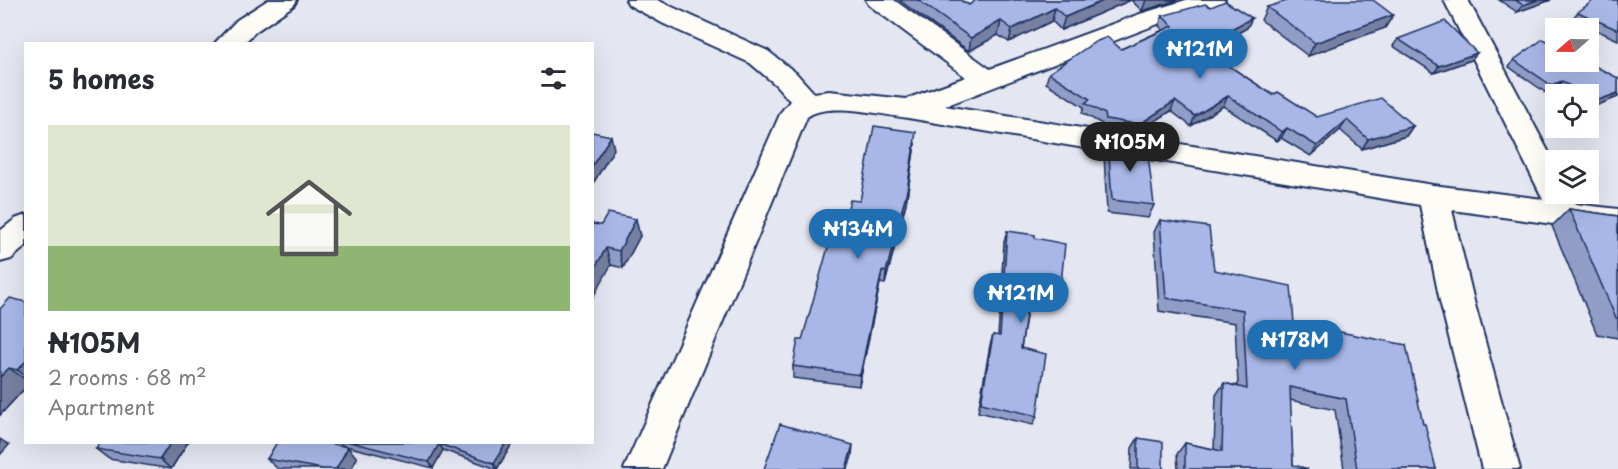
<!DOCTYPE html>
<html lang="en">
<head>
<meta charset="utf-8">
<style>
	:root { --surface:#fff; --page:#f2f2f3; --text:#2b2b33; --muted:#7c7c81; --accent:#1f6fb2 }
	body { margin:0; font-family:"Playpen Sans",sans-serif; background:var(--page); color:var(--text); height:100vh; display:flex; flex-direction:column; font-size:22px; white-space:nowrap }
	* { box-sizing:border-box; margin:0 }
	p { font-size:20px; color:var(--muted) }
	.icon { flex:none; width:33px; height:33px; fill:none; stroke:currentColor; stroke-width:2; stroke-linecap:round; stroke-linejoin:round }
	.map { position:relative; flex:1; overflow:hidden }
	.sheet { position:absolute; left:24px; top:42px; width:570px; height:402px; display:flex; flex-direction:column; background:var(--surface); border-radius:0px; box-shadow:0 6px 24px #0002 }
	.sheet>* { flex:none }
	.needle { width:39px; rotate:250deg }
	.fabs { position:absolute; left:1545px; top:18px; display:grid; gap:12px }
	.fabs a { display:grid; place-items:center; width:54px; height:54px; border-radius:0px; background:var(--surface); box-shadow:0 6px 24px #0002; font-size:30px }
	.price { position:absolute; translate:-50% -51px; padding:0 14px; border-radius:21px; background:var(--accent); color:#fff; font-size:20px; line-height:39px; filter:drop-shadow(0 2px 3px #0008) }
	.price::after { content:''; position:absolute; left:50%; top:36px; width:18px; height:14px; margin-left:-9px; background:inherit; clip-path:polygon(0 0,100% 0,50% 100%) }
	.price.active { background:#222; color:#fff }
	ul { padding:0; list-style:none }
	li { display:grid; align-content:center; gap:12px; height:318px; padding:0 24px }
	li span { display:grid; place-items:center; height:186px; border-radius:0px; color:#555 }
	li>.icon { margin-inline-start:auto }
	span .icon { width:108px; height:108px; fill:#fffc; stroke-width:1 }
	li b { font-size:26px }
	h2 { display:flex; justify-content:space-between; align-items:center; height:72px; padding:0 24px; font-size:26px }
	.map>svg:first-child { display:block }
</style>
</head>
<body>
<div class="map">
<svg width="1618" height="469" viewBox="0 0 1618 469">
	<rect width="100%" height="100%" fill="#e4e7f2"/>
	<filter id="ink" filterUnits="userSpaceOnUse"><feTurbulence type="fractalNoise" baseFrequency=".0167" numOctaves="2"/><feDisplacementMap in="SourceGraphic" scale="12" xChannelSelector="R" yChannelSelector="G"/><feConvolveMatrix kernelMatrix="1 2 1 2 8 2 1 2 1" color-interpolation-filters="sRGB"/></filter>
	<g filter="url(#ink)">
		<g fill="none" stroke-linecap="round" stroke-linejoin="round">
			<g stroke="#1b2f5e" stroke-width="4">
				<path id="street" d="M 268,0 L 297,0 L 294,5 L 255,32 L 243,44 L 214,44 L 237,20 Z
					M 626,0 L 657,0 L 768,51 L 796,73 L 814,93 L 829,91 L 906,99 L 966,77 L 869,5 L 866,0 L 894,0 L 990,69 L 1140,14 L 1186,0 L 1225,0 L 1222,5 L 1158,24 L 945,106 L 1433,185 L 1543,199 L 1444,0 L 1468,0 L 1556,166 L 1556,194 L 1570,194 L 1575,204 L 1618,209 L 1618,233 L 1452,210 L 1474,301 L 1520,469 L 1482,469 L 1440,301 L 1420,205 L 908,118 C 882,115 827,101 807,117 L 662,469 L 624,469 L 781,112 L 790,101 L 776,85 L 750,63 L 664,24 L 629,5 Z
					M 26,215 L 26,246 L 11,259 L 0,262 L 0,231 L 15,219 Z"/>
			</g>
			<use href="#street" fill="#fdfcf7" fill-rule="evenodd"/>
		</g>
		<path fill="#909dc7" stroke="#1b2f5e" stroke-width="1.5" d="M 899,0 L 960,0 L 969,5 L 976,0 L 1178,0 L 1142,11 L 1131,0 L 1061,30 L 1052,21 L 1009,42 L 998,35 L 969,51 Z
			M 1499,0 L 1551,0 L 1517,12 Z
			M 1618,0 L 1618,40 L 1572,19 L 1578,12 Z
			M 1211,7 L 1252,18 L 1247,28 L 1206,51 L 1273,95 L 1317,117 L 1413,126 L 1406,136 L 1362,149 L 1340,130 L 1311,156 L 1281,138 L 1277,141 L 1223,106 L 1191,126 L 1171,111 L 1141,130 L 1140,135 L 1102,129 L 1102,124 L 1082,113 L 1084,107 L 1046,83 L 1049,73 L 1121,49 L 1163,30 L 1159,26 L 1162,16 Z
			M 1267,7 L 1393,15 L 1385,28 L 1308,56 L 1261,20 Z
			M 1398,39 L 1471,60 L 1434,73 L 1393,46 Z
			M 1514,60 L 1618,78 L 1618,97 L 1588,109 L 1588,94 L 1565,94 L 1556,88 L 1545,92 L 1509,67 Z
			M 1108,140 L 1154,205 L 1148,218 L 1107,213 L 1104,154 Z
			M 915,144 L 906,203 L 885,284 L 880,283 L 859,386 L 793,378 L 793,366 L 841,234 Z
			M 1569,209 L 1618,216 L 1618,338 L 1597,334 L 1552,226 Z
			M 1160,220 L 1214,270 L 1294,323 L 1423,424 L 1436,469 L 1344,469 L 1335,410 L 1290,400 L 1293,465 L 1308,469 L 1178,469 L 1177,454 L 1185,443 L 1214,449 L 1216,395 L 1224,383 L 1238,386 L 1235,323 L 1159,311 L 1154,232 Z
			M 592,224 L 640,236 L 623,268 L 611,265 Z
			M 1007,231 L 1035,238 L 1060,293 L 1057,303 L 1032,298 L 1029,312 L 1027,311 L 1021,348 L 1037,416 L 1033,425 L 978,412 L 990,345 L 993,335 L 998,336 L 1004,242 Z
			M 26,302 L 26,387 L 0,415 L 0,309 Z
			M 1138,438 L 1163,469 L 1131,469 L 1132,448 Z
			M 188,442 L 171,469 L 109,459 L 96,449 Z
			M 340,442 L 513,442 L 497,469 L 443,450 L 433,468 L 342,445 Z
			M 357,458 L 351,469 L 278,469 L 267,459 Z"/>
		<path fill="#7680a2" stroke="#1b2f5e" stroke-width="1.5" d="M 1105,0 L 1131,0 L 1061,30 L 1065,17 Z
			M 1146,0 L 1178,0 L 1142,11 Z
			M 1537,0 L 1551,0 L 1517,12 L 1523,5 Z
			M 1055,8 L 1052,21 L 1009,42 L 1012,29 Z
			M 1393,15 L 1385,28 L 1308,56 L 1315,43 Z
			M 1252,18 L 1247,28 L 1195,56 L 1199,46 Z
			M 1001,21 L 998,35 L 969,51 L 971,38 Z
			M 1477,53 L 1471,60 L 1434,73 L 1439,66 Z
			M 1562,81 L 1556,88 L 1545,92 L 1551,85 Z
			M 1618,93 L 1618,97 L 1588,109 L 1588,107 L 1593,102 Z
			M 1228,96 L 1223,106 L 1191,126 L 1195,116 Z
			M 1175,101 L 1171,111 L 1141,130 L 1143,125 L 1143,122 Z
			M 1347,120 L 1340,130 L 1311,156 L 1317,146 Z
			M 1413,126 L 1406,136 L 1362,149 L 1368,139 Z
			M 1287,128 L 1281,138 L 1277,141 L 1282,132 Z
			M 611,136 L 614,149 L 594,182 L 592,177 L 592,166 Z
			M 915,144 L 906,203 L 885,284 L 886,272 Z
			M 636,219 L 640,236 L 623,268 L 619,251 Z
			M 606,248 L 611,265 L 592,299 L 592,273 Z
			M 882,271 L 880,283 L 859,386 L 860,375 Z
			M 26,361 L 26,376 L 17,370 Z
			M 9,368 L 26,380 L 26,387 L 0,415 L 0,377 Z
			M 0,439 L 9,445 L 0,455 Z
			M 171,442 L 188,442 L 171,469 L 160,459 Z
			M 506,442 L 513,442 L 497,469 L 494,463 Z
			M 439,444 L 443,450 L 433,468 L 429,462 Z
			M 853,445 L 852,456 L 848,469 L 846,469 Z
			M 348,447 L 357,458 L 351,469 L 336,469 Z"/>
		<path fill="#a8b7e7" stroke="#1b2f5e" stroke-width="1.5" d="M 918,0 L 960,0 L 969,5 L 976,0 L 1105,0 L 1065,17 L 1055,8 L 1012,29 L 1001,21 L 971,38 Z
			M 1290,0 L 1373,0 L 1393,15 L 1315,43 L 1267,7 Z
			M 1515,0 L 1537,0 L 1523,5 Z
			M 1594,0 L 1618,0 L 1618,30 L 1578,12 Z
			M 1225,1 L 1252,18 L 1199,46 L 1273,95 L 1278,92 L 1317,117 L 1381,98 L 1413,126 L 1368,139 L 1347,120 L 1317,146 L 1287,128 L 1282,132 L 1228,96 L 1195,116 L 1175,101 L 1143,122 L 1143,125 L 1106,119 L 1105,114 L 1085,103 L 1090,99 L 1049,73 L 1095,42 L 1107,37 L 1121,49 L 1173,26 L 1162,16 L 1205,4 L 1211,7 Z
			M 1445,21 L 1477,53 L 1439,66 L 1398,39 Z
			M 1543,39 L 1556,45 L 1556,62 L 1587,62 L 1618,78 L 1618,93 L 1593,102 L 1588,99 L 1588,94 L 1582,94 L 1562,81 L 1551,85 L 1514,60 Z
			M 874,126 L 916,132 L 907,190 L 886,272 L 882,271 L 860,375 L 793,366 L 798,340 L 802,340 L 832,233 L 841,234 L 850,200 L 860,201 Z
			M 592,132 L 611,136 L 592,166 Z
			M 1108,140 L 1147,147 L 1154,205 L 1112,200 Z
			M 1569,209 L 1618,216 L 1618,318 L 1616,318 Z
			M 608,213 L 636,219 L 619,251 L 606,248 L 592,273 L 592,224 L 601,225 Z
			M 1160,220 L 1209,227 L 1214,270 L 1291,286 L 1294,323 L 1406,345 L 1423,424 L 1425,424 L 1436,469 L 1357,469 L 1346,399 L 1290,387 L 1293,465 L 1308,469 L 1185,469 L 1185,443 L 1222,451 L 1224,383 L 1247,389 L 1243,310 L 1166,298 Z
			M 1007,231 L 1035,235 L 1035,238 L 1065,244 L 1060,293 L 1033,287 L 1032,301 L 1028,301 L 1021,348 L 1046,354 L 1037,416 L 981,403 L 993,335 L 1000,336 Z
			M 10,298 L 26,302 L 26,361 L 17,370 L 9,368 L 0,377 L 0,309 Z
			M 780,424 L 853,445 L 846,469 L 764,469 Z
			M 1138,438 L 1163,442 L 1163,469 L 1138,469 Z
			M 101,442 L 171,442 L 160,459 L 96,449 Z
			M 277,442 L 323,442 L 348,447 L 336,469 L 323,469 L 267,459 Z
			M 350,442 L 506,442 L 494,463 L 439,444 L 429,462 Z"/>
	</g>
</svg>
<div class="fabs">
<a><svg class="needle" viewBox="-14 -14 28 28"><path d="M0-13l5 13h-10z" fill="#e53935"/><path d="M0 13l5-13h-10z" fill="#7c7c81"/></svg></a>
<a><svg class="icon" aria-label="locate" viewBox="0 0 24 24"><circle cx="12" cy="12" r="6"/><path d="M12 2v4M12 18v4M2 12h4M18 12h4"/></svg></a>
<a><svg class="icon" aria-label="layers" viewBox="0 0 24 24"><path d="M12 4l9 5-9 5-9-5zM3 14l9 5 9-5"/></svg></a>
</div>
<b class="price" style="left:1200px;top:80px">₦121M</b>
<b class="price active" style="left:1130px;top:173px">₦105M</b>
<b class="price" style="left:858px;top:260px">₦134M</b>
<b class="price" style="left:1021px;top:324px">₦121M</b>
<b class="price" style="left:1295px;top:371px">₦178M</b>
<section class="sheet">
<h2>5 homes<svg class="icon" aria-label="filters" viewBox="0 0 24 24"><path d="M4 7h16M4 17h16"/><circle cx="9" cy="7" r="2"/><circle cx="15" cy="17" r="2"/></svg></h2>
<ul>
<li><span style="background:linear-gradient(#dfe7d0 65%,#8fb573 0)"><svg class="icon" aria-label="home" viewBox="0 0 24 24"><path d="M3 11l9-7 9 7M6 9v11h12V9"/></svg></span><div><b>₦105M</b><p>2 rooms · 68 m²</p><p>Apartment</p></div></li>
</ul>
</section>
</div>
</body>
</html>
